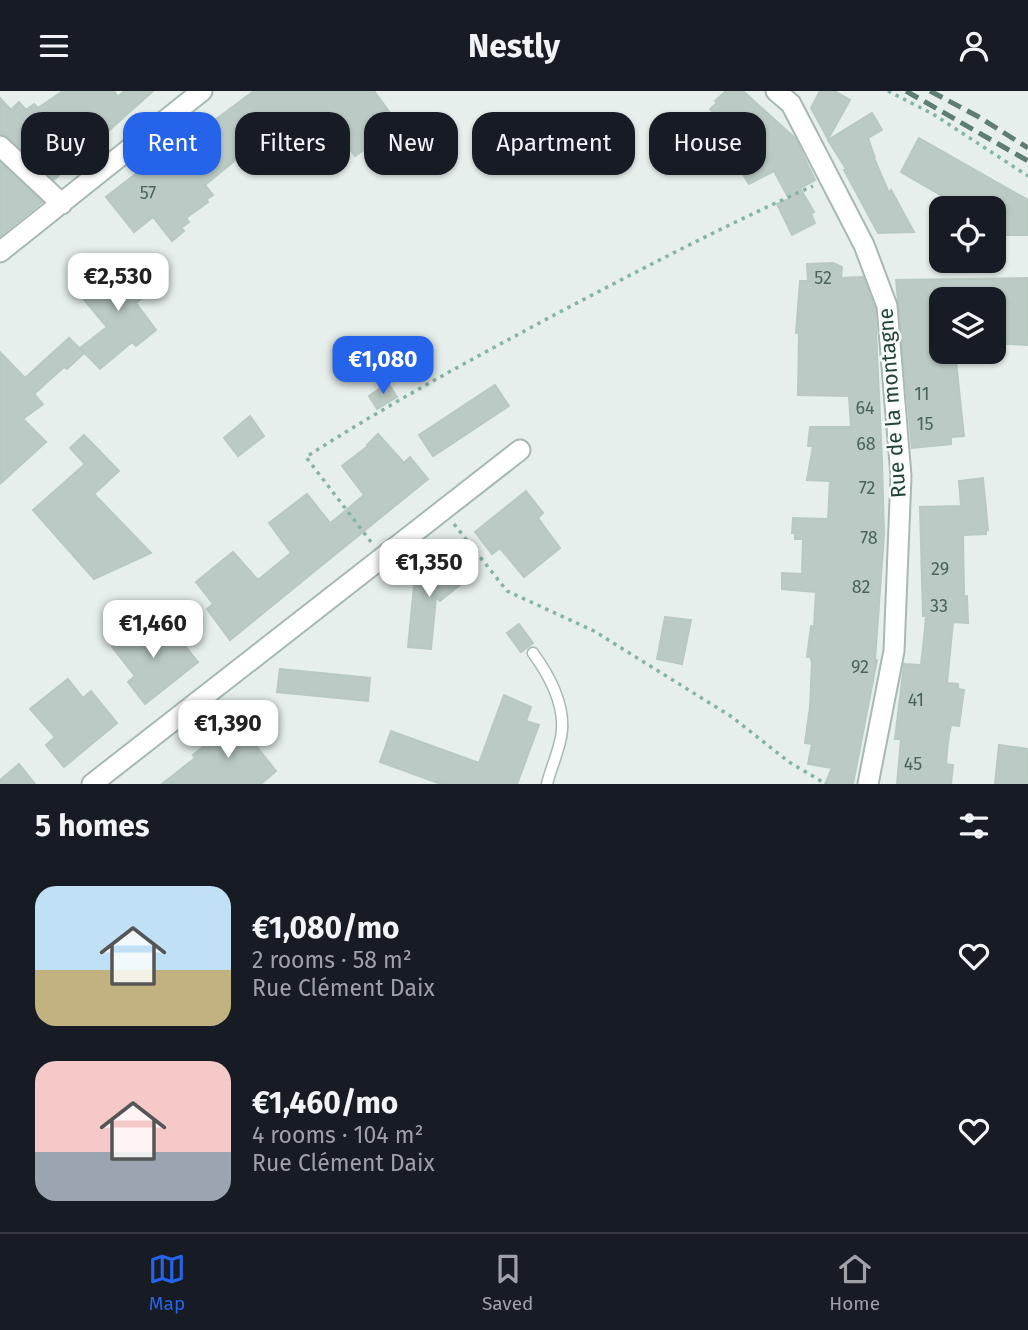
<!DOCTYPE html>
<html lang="en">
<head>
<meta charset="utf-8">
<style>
	:root { --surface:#171b24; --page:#242831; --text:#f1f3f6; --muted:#9ea1a6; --line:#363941; --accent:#2563eb }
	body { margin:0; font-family:"Fira Sans",sans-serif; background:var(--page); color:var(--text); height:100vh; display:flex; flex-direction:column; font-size:26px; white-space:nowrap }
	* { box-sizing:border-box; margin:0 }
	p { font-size:23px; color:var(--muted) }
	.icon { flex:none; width:38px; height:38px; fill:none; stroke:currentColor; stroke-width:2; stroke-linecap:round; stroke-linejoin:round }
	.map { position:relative; height:693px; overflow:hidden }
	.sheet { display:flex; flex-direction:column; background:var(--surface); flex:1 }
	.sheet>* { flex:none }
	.banner { position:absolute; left:21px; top:21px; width:987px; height:63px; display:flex; gap:14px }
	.fabs { position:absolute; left:929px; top:105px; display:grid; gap:14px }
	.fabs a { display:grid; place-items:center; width:77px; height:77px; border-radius:14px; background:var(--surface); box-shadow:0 2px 5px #0004; font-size:35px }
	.price { position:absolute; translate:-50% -60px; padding:0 16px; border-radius:14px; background:#fff; color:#222; font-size:23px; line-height:46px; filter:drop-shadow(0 2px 4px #0008) }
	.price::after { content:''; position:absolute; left:50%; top:42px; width:21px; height:16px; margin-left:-10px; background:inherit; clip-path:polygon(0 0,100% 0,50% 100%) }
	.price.on { background:var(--accent); color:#fff }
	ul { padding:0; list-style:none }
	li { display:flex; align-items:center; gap:21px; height:175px; padding:0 35px }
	li span { display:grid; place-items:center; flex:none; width:196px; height:140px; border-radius:21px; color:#555 }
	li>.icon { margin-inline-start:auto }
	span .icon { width:84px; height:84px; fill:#fffc; stroke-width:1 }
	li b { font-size:30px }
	h2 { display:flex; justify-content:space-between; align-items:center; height:84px; padding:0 35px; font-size:30px }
	.tag { padding:0 24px; border-radius:21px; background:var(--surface); box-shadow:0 2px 5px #0004; font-size:24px; line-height:63px }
	.tag.on { background:var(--accent); color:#fff }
	header { display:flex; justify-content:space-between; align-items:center; height:91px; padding:0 35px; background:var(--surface); font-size:32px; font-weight:700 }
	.menu { display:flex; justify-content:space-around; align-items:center; height:98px; border-top:2px solid var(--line); background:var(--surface); font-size:19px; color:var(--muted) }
	.menu a { display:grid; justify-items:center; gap:4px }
	.menu .on { color:var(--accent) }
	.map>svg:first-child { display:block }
</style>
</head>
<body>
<header><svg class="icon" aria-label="menu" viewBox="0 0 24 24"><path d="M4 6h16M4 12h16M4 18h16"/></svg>Nestly<svg class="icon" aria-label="person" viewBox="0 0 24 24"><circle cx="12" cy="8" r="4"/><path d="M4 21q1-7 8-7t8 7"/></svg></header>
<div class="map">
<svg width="1028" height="693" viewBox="0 0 1028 693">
	<rect width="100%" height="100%" fill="#e6efeb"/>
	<path fill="#bbcac4" stroke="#b8c9c2" stroke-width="2" d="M 63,0 L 114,0 L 118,6 L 124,0 L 153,0 L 54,89 L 8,46 L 0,43 L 0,7 L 11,19 L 19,11 L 26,19 L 34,13 L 38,17 Z
		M 254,0 L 374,0 L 396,30 L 391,34 L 394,37 L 385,45 L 355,65 L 334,36 L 301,62 L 293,52 L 284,59 L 279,54 L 258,68 L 254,63 L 240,72 L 238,67 L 205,94 L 213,104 L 207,108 L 208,111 L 186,127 L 189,131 L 181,137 L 184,140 L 172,150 L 153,126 L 134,141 L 106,106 L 143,77 L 147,81 L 172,62 L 168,57 L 205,30 L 208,34 Z
		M 726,0 L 743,0 L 795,47 L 815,89 L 800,97 L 814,121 L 811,123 L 815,132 L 792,144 L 777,113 L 789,108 L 774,80 L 749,93 L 713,36 L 717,34 L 714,28 L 717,25 L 710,18 L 717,12 L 715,10 Z
		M 820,0 L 834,0 L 850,9 L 828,48 L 811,17 Z
		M 872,22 L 882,39 L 868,47 L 875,67 L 873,65 L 889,102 L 891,99 L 914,141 L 878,142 L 844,79 L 846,78 L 828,49 Z
		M 919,47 L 1028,109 L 1028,144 L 994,144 L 994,117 L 950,117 L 951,110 L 901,81 Z
		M 0,72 L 42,111 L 0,145 Z
		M 128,167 L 153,198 L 136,212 L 156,239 L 136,255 L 132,251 L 100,278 L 80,257 L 107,236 L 80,204 Z
		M 833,172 L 842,176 L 841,187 L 863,186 L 875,218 L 882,370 L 884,444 L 875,569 L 877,569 L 853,693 L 825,693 L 832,677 L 808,673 L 812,653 L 805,652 L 810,616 L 812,571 L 810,566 L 807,566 L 811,535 L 814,536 L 816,501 L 782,498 L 782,482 L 802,483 L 803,448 L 795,448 L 795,442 L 792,442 L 793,427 L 828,428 L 830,390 L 807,389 L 813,355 L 808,355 L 810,336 L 851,336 L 849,305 L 798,304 L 799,242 L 796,242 L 800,190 L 808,190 L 807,173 Z
		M 1028,187 L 1028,254 L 994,252 L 994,208 L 942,208 L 942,261 L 955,261 L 964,345 L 951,346 L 951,353 L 912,357 L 896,189 Z
		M 69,247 L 84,262 L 67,278 L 64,276 L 34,303 L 43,313 L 23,328 L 46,351 L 0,393 L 0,261 L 25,287 Z
		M 388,292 L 397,306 L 377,318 L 369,305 Z
		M 495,294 L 509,315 L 433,365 L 419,344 Z
		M 250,325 L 264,345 L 238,365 L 224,347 Z
		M 378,343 L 404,372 L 410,366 L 428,388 L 230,549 L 207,518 L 213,513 L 196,491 L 233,461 L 258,489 L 291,462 L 269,432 L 307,403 L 330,432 L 338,426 L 364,404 L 342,375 L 368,355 L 367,354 Z
		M 84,344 L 119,380 L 94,403 L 151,462 L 94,488 L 33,419 L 85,373 L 70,357 Z
		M 983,387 L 988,439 L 986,439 L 986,443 L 963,444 L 964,505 L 967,505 L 968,532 L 953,531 L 947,592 L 958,593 L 958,598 L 964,599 L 959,635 L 951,634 L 948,650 L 946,673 L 953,674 L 951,693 L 897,693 L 901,648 L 895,648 L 904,573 L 921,574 L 924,547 L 926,525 L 923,525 L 920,416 L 961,415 L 959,390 Z
		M 526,400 L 543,422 L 538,427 L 560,457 L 524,486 L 500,457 L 492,463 L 475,441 Z
		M 417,465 L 440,468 L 438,491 L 456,476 L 466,489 L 440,510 L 436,506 L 431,558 L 408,556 Z
		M 150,526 L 173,555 L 180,549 L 198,571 L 145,613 L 128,591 L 135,585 L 112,556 Z
		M 665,526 L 691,529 L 682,573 L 657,568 Z
		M 519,533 L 533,552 L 521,561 L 507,542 Z
		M 280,578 L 370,587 L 368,610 L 277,601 Z
		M 68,588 L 83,607 L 91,600 L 117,632 L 64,676 L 46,654 L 55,646 L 30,618 Z
		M 504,604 L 531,616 L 526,630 L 539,634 L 517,693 L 441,693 L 380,671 L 391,640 L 479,672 Z
		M 243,623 L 260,645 L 253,651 L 276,680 L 261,693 L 162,693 L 195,667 L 193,664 Z
		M 999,654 L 1028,658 L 1028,693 L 995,693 Z
		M 19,673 L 35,693 L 0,693 L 0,689 Z"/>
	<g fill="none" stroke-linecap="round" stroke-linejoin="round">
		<g stroke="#a8b8b2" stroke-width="13">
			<path id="service" d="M 533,562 C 549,584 564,611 562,639 C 561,656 551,676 547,693"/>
		</g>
		<g stroke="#a8b8b2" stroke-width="23">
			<path id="minor" d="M 776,0 L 791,13 L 864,154 L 887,215 L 901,385 L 894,560 L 868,693
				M 0,55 L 62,113
				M 0,161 L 202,0
				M 92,693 L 520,359"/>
		</g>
		<path stroke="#86b3a5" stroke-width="3.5" stroke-dasharray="3.5 5" stroke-linecap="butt" d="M 888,0 L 933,23 L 1028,85
			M 454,433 L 507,500 L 594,540 L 732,626 L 789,671 L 826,693
			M 371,451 L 306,366 C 393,310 483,262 575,213 C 653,172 732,131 813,95"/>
		<use href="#service" stroke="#fff" stroke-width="10"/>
		<use href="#minor" stroke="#fff" stroke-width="19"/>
		<path stroke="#5f7d75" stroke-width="5" stroke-dasharray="14 7" stroke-linecap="butt" d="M 906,0 L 1028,70
			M 930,0 L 979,26 L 1028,57"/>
	</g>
	<g text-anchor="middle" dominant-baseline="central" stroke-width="5" stroke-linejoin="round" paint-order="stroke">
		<g font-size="18" fill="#4a645c">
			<text x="148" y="102">57</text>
			<text x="823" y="187">52</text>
			<text x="922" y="303">11</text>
			<text x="865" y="317">64</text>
			<text x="925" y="333">15</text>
			<text x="866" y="353">68</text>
			<text x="867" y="397">72</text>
			<text x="869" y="447">78</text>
			<text x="940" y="478">29</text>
			<text x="861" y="496">82</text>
			<text x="939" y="515">33</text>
			<text x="860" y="576">92</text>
			<text x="916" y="609">41</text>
			<text x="913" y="673">45</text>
		</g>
		<g font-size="21" fill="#24423a" stroke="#f7fbf9">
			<text transform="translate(892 312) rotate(-94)">Rue de la montagne</text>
		</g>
	</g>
</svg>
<div class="fabs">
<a><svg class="icon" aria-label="locate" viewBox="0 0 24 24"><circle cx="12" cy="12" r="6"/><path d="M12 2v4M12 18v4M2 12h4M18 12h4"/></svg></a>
<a><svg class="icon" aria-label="layers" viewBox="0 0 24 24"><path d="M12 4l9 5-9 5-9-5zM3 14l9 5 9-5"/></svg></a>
</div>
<b class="price" style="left:118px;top:222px">€2,530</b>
<b class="price on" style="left:383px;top:305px">€1,080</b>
<b class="price" style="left:429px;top:508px">€1,350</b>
<b class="price" style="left:153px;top:569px">€1,460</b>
<b class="price" style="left:228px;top:669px">€1,390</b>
<div class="banner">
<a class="tag">Buy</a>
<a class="tag on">Rent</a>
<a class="tag">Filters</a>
<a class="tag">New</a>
<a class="tag">Apartment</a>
<a class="tag">House</a>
</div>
</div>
<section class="sheet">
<h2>5 homes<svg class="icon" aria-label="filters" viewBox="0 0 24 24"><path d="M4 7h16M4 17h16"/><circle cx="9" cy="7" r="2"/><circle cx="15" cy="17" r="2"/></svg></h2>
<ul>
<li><span style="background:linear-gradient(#bfe0f5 60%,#c2b280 0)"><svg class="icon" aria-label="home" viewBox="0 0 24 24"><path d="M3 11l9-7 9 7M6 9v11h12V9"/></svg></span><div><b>€1,080/mo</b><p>2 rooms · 58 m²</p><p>Rue Clément Daix</p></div><svg class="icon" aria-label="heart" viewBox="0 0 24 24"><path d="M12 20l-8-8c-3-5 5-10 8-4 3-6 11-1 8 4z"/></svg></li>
<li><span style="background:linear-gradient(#f6c9c9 65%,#9aa5b1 0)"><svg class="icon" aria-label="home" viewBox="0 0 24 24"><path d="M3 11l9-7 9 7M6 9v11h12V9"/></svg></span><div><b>€1,460/mo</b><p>4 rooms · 104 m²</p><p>Rue Clément Daix</p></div><svg class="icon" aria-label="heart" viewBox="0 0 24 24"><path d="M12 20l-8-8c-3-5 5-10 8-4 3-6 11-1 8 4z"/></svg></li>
</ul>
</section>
<nav class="menu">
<a class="on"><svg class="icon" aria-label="map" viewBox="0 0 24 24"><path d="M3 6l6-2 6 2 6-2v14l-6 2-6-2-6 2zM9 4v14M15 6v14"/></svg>Map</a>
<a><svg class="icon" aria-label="saved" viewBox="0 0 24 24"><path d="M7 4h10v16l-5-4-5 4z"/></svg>Saved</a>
<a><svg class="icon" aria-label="home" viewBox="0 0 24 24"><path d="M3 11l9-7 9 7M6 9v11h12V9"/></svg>Home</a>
</nav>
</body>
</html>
